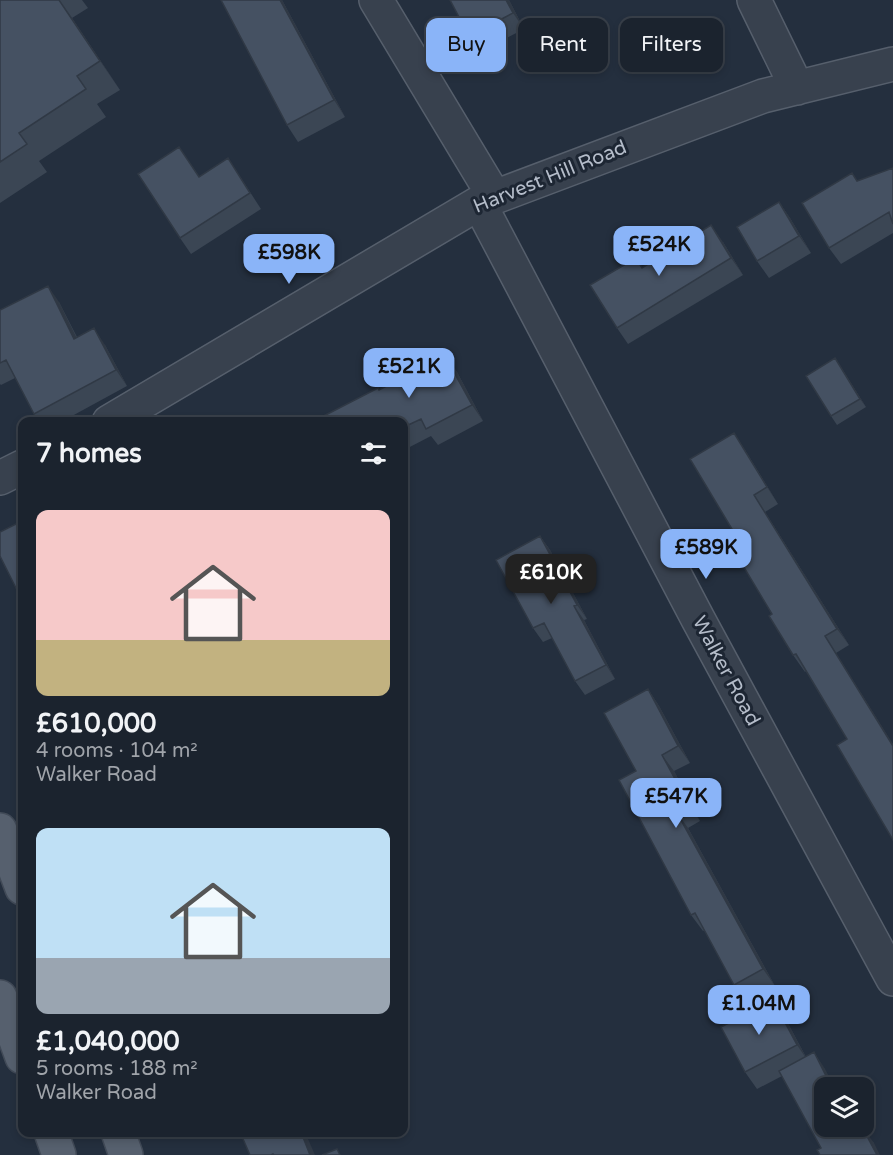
<!DOCTYPE html>
<html lang="en">
<head>
<meta charset="utf-8">
<style>
	:root { --surface:#1b232e; --page:#282f3a; --text:#f1f3f6; --muted:#a0a4aa; --line:#39404a; --accent:#8ab4f8 }
	body { margin:0; font-family:"Varela Round",sans-serif; background:var(--page); color:var(--text); height:100vh; display:flex; flex-direction:column; font-size:22px; white-space:nowrap }
	* { box-sizing:border-box; margin:0 }
	p { font-size:20px; color:var(--muted) }
	.icon { flex:none; width:33px; height:33px; fill:none; stroke:currentColor; stroke-width:2; stroke-linecap:round; stroke-linejoin:round }
	.map { position:relative; flex:1; overflow:hidden }
	.drawer { position:absolute; left:18px; top:417px; width:390px; height:720px; display:flex; flex-direction:column; background:var(--surface); border-radius:12px; box-shadow:0 3px 9px #0003,0 0 0 2px var(--line) }
	.drawer>* { flex:none }
	.guide { position:absolute; left:426px; top:18px; width:376px; height:54px; display:flex; gap:12px }
	.controls { position:absolute; left:814px; top:1077px; display:grid; gap:12px }
	.controls a { display:grid; place-items:center; width:60px; height:60px; border-radius:12px; background:var(--surface); box-shadow:0 3px 9px #0003,0 0 0 2px var(--line); font-size:30px }
	.price { position:absolute; translate:-50% -51px; padding:0 14px; border-radius:12px; background:var(--accent); color:#111; font-size:20px; line-height:39px; filter:drop-shadow(0 2px 3px #0008) }
	.price::after { content:''; position:absolute; left:50%; top:36px; width:18px; height:14px; margin-left:-9px; background:inherit; clip-path:polygon(0 0,100% 0,50% 100%) }
	.price.current { background:#222; color:#fff }
	ul { padding:0; list-style:none }
	li { display:grid; align-content:center; gap:12px; height:318px; padding:0 18px }
	li span { display:grid; place-items:center; height:186px; border-radius:12px; color:#555 }
	li>.icon { margin-inline-start:auto }
	span .icon { width:108px; height:108px; fill:#fffc; stroke-width:1 }
	li b { font-size:26px }
	h2 { display:flex; justify-content:space-between; align-items:center; height:72px; padding:0 18px; font-size:26px }
	.chip { padding:0 21px; border-radius:12px; background:var(--surface); box-shadow:0 3px 9px #0003,0 0 0 2px var(--line); font-size:21px; line-height:54px }
	.chip.current { background:var(--accent); color:#111 }
	.map>svg:first-child { display:block }
</style>
</head>
<body>
<div class="map">
<svg width="893" height="1155" viewBox="0 0 893 1155">
	<rect width="100%" height="100%" fill="#242f3e"/>
	<g fill="none" stroke-linecap="round" stroke-linejoin="round">
		<g stroke="#565f6c" stroke-width="36">
			<path id="minor" d="M 376,0 L 494,196
				M 754,0 L 797,88
				M 479,203 L 698,619 L 893,979
				M 109,422 L 479,203 L 763,96 L 893,64
				M 0,478 L 22,467"/>
		</g>
		<g stroke="#414a57" stroke-width="36">
			<path id="major" d="M 0,830 L 22,888
				M 0,997 L 22,1057
				M 51,1132 L 59,1155
				M 118,1132 L 126,1155"/>
		</g>
		<use href="#minor" stroke="#38414e" stroke-width="33"/>
		<use href="#major" stroke="#56606e" stroke-width="33"/>
	</g>
	<path fill="#3b4654" d="M 0,0 L 82,0 L 88,8 L 72,18 L 120,90 L 97,104 L 106,117 L 39,161 L 47,172 L 0,203 Z
		M 221,0 L 282,0 L 345,117 L 298,142 L 287,125 Z
		M 450,0 L 509,0 L 524,29 L 480,52 L 469,36 Z
		M 179,147 L 199,176 L 239,175 L 261,209 L 191,254 L 180,238 Z
		M 893,168 L 893,233 L 841,264 L 829,248 L 857,181 Z
		M 779,202 L 790,218 L 811,253 L 769,278 L 757,261 Z
		M 723,242 L 743,275 L 628,344 L 617,328 L 636,258 L 642,267 Z
		M 59,302 L 77,337 L 105,345 L 127,386 L 61,422 L 39,422 L 34,414 L 15,378 L 1,385 L 0,384 L 0,310 Z
		M 445,356 L 457,372 L 483,421 L 438,445 L 431,436 L 404,450 L 404,422 L 379,390 Z
		M 835,358 L 866,407 L 837,425 L 831,416 Z
		M 745,450 L 778,504 L 765,512 L 849,645 L 836,653 L 847,739 L 806,671 L 805,672 L 793,655 L 772,614 L 735,534 Z
		M 540,536 L 550,550 L 587,619 L 584,620 L 615,679 L 585,695 L 575,681 L 552,638 L 543,642 L 533,628 Z
		M 648,689 L 659,706 L 690,763 L 674,771 L 700,821 L 688,828 L 775,986 L 745,1001 L 734,985 L 705,930 L 703,931 L 691,915 L 636,771 Z
		M 784,1016 L 806,1057 L 825,1069 L 825,1126 L 856,1126 L 857,1129 L 874,1143 L 821,1148 L 782,1076 L 757,1089 L 745,1072 Z"/>
	<path fill="#303945" d="M 59,0 L 72,18 L 120,90 L 100,61 Z
		M 280,0 L 282,0 L 345,117 L 334,100 Z
		M 506,0 L 509,0 L 524,29 L 513,13 Z
		M 779,202 L 790,218 L 811,253 L 799,236 Z
		M 711,225 L 723,242 L 743,275 L 731,258 Z
		M 48,286 L 59,302 L 85,355 L 74,339 Z
		M 94,328 L 105,345 L 127,386 L 116,370 Z
		M 445,356 L 457,372 L 483,421 L 472,405 Z
		M 835,358 L 841,367 L 866,407 L 860,399 Z
		M 734,433 L 745,450 L 778,504 L 767,487 Z
		M 754,495 L 765,512 L 849,645 L 837,629 Z
		M 540,536 L 550,550 L 587,619 L 577,605 Z
		M 574,606 L 584,620 L 615,679 L 606,665 Z
		M 825,636 L 836,653 L 893,744 L 893,746 Z
		M 648,689 L 659,706 L 690,763 L 678,746 Z
		M 662,755 L 674,771 L 700,821 L 689,805 Z
		M 676,811 L 688,828 L 775,986 L 763,969 Z
		M 773,1000 L 784,1016 L 808,1061 L 797,1045 Z
		M 814,1052 L 825,1069 L 835,1088 L 832,1088 Z
		M 862,1127 L 874,1143 L 880,1155 L 877,1155 Z
		M 301,1132 L 305,1132 L 315,1155 L 310,1155 Z"/>
	<path fill="#455162" stroke="#303945" stroke-width="1.5" d="M 0,0 L 59,0 L 100,61 L 77,76 L 86,89 L 19,133 L 27,144 L 0,162 Z
		M 221,0 L 280,0 L 334,100 L 287,125 Z
		M 450,0 L 506,0 L 513,13 L 469,36 Z
		M 179,147 L 199,177 L 228,158 L 250,193 L 180,238 L 138,174 Z
		M 893,168 L 893,224 L 889,212 L 829,248 L 802,203 L 852,173 L 857,181 Z
		M 779,202 L 799,236 L 757,261 L 737,227 Z
		M 711,225 L 731,258 L 617,328 L 590,285 L 636,258 L 642,268 Z
		M 48,286 L 74,339 L 94,328 L 116,370 L 34,414 L 6,360 L 0,363 L 0,310 Z
		M 445,356 L 472,405 L 426,429 L 421,419 L 404,427 L 404,422 L 312,422 L 378,388 L 379,390 Z
		M 835,358 L 860,399 L 831,416 L 806,376 Z
		M 734,433 L 767,487 L 754,495 L 837,629 L 825,636 L 893,746 L 893,840 L 837,745 L 847,739 L 796,654 L 793,655 L 769,616 L 772,614 L 727,539 L 735,534 L 690,459 Z
		M 22,521 L 22,600 L 0,556 L 0,532 Z
		M 540,536 L 577,605 L 574,606 L 606,665 L 575,681 L 544,623 L 533,628 L 496,560 Z
		M 648,689 L 678,746 L 662,755 L 689,805 L 676,811 L 763,969 L 734,985 L 695,913 L 691,915 L 619,780 L 636,771 L 604,713 Z
		M 773,1000 L 797,1045 L 745,1072 L 721,1027 Z
		M 814,1052 L 832,1088 L 825,1088 L 825,1126 L 853,1126 L 855,1130 L 862,1127 L 877,1155 L 820,1155 L 817,1150 L 821,1148 L 779,1071 Z
		M 240,1132 L 301,1132 L 310,1155 L 274,1155 L 273,1154 L 271,1155 L 250,1155 Z
		M 337,1149 L 340,1155 L 322,1155 Z"/>
	<g text-anchor="middle" dominant-baseline="central" stroke-width="6" stroke-linejoin="round" paint-order="stroke">
		<g font-size="20" fill="#b4bcc9" stroke="#1d2633">
			<text transform="translate(550 177) rotate(-22)">Harvest Hill Road</text>
			<text transform="translate(726 671) rotate(62)">Walker Road</text>
		</g>
	</g>
</svg>
<div class="controls">
<a><svg class="icon" aria-label="layers" viewBox="0 0 24 24"><path d="M12 4l9 5-9 5-9-5zM3 14l9 5 9-5"/></svg></a>
</div>
<b class="price" style="left:659px;top:277px">£524K</b>
<b class="price" style="left:289px;top:285px">£598K</b>
<b class="price" style="left:409px;top:399px">£521K</b>
<b class="price" style="left:706px;top:580px">£589K</b>
<b class="price current" style="left:551px;top:605px">£610K</b>
<b class="price" style="left:676px;top:829px">£547K</b>
<b class="price" style="left:759px;top:1036px">£1.04M</b>
<div class="guide">
<a class="chip current">Buy</a>
<a class="chip">Rent</a>
<a class="chip">Filters</a>
</div>
<section class="drawer">
<h2>7 homes<svg class="icon" aria-label="filters" viewBox="0 0 24 24"><path d="M4 7h16M4 17h16"/><circle cx="9" cy="7" r="2"/><circle cx="15" cy="17" r="2"/></svg></h2>
<ul>
<li><span style="background:linear-gradient(#f6c9c9 70%,#c2b280 0)"><svg class="icon" aria-label="home" viewBox="0 0 24 24"><path d="M3 11l9-7 9 7M6 9v11h12V9"/></svg></span><div><b>£610,000</b><p>4 rooms · 104 m²</p><p>Walker Road</p></div></li>
<li><span style="background:linear-gradient(#bfe0f5 70%,#9aa5b1 0)"><svg class="icon" aria-label="home" viewBox="0 0 24 24"><path d="M3 11l9-7 9 7M6 9v11h12V9"/></svg></span><div><b>£1,040,000</b><p>5 rooms · 188 m²</p><p>Walker Road</p></div></li>
</ul>
</section>
</div>
</body>
</html>
